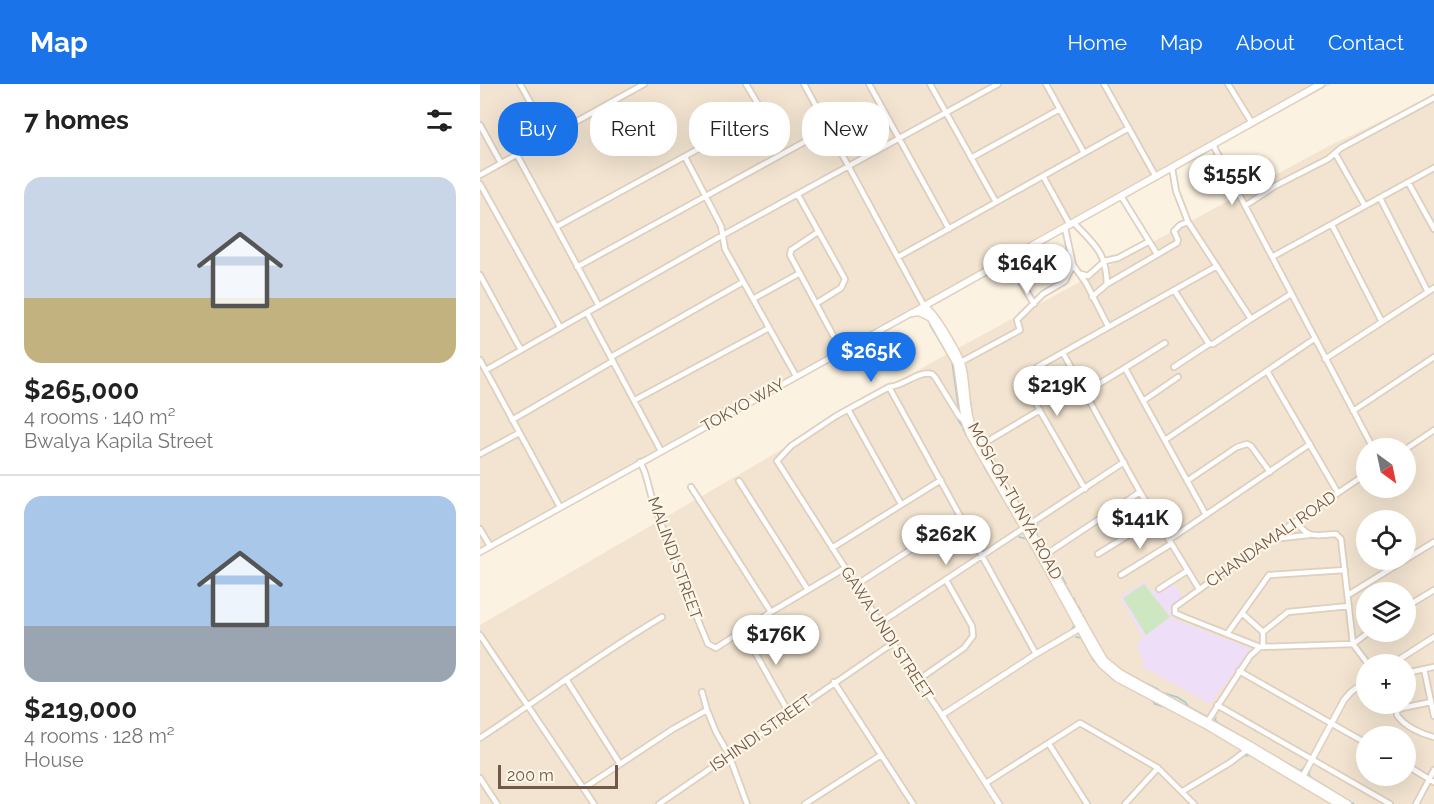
<!DOCTYPE html>
<html lang="en">
<head>
<meta charset="utf-8">
<style>
	:root { --surface:#fff; --page:#f6f6f6; --text:#222; --muted:#767676; --line:#e0e0e0; --accent:#1a73e8 }
	body { margin:0; font-family:Raleway,sans-serif; background:var(--page); color:var(--text); height:100vh; display:flex; flex-direction:column; font-size:22px; white-space:nowrap }
	* { box-sizing:border-box; margin:0 }
	p { font-size:20px; color:var(--muted) }
	.icon { flex:none; width:33px; height:33px; fill:none; stroke:currentColor; stroke-width:2; stroke-linecap:round; stroke-linejoin:round }
	.map { position:relative; flex:1; overflow:hidden }
	.panel { display:flex; flex-direction:column; background:var(--surface); width:480px }
	.panel>* { flex:none }
	.hud { position:absolute; left:18px; top:18px; width:570px; height:54px; display:flex; gap:12px }
	.needle { width:39px; rotate:147deg }
	.fabs { position:absolute; left:876px; top:354px; display:grid; gap:12px }
	.fabs a { display:grid; place-items:center; width:60px; height:60px; border-radius:50%; background:var(--surface); box-shadow:0 6px 24px #0002; font-size:30px }
	.scale { position:absolute; left:18px; bottom:15px; width:120px; box-sizing:border-box; padding-left:6px; border:3px solid #70594a; border-top:0; font-size:16px; line-height:21px; white-space:nowrap; color:#70594a; -webkit-text-stroke:4px #fef6e7; paint-order:stroke }
	.price { position:absolute; translate:-50% -51px; padding:0 14px; border-radius:21px; background:#fff; color:#222; font-size:20px; line-height:39px; filter:drop-shadow(0 2px 3px #0008) }
	.price::after { content:''; position:absolute; left:50%; top:36px; width:18px; height:14px; margin-left:-9px; background:inherit; clip-path:polygon(0 0,100% 0,50% 100%) }
	.price.current { background:var(--accent); color:#fff }
	ul { padding:0; list-style:none }
	li { display:grid; align-content:center; gap:12px; height:318px; padding:0 24px }
	li+li { border-top:2px solid var(--line) }
	li span { display:grid; place-items:center; height:186px; border-radius:18px; color:#555 }
	li>.icon { margin-inline-start:auto }
	span .icon { width:108px; height:108px; fill:#fffc; stroke-width:1 }
	li b { font-size:26px }
	h2 { display:flex; justify-content:space-between; align-items:center; height:72px; padding:0 24px; font-size:26px }
	.pill { padding:0 21px; border-radius:24px; background:var(--surface); box-shadow:0 6px 24px #0002; font-size:21px; line-height:54px }
	.pill.current { background:var(--accent); color:#fff }
	header { display:flex; align-items:center; gap:36px; box-sizing:border-box; height:84px; padding:0 30px; background:var(--accent); color:#fff }
	header strong { font-size:28px }
	nav { display:flex; gap:33px; margin-inline-start:auto; font-size:21px }
	main { display:flex; flex:1; min-height:0 }
	.map>svg:first-child { display:block }
</style>
</head>
<body>
<header>
<strong>Map</strong>
<nav><a>Home</a><a>Map</a><a>About</a><a>Contact</a></nav>
</header>
<main>
<section class="panel">
<h2>7 homes<svg class="icon" aria-label="filters" viewBox="0 0 24 24"><path d="M4 7h16M4 17h16"/><circle cx="9" cy="7" r="2"/><circle cx="15" cy="17" r="2"/></svg></h2>
<ul>
<li><span style="background:linear-gradient(#c9d6e8 65%,#c2b280 0)"><svg class="icon" aria-label="home" viewBox="0 0 24 24"><path d="M3 11l9-7 9 7M6 9v11h12V9"/></svg></span><div><b>$265,000</b><p>4 rooms · 140 m²</p><p>Bwalya Kapila Street</p></div></li>
<li><span style="background:linear-gradient(#a9c7e8 70%,#9aa5b1 0)"><svg class="icon" aria-label="home" viewBox="0 0 24 24"><path d="M3 11l9-7 9 7M6 9v11h12V9"/></svg></span><div><b>$219,000</b><p>4 rooms · 128 m²</p><p>House</p></div></li>
</ul>
</section>
<div class="map">
<svg width="954" height="720" viewBox="0 0 954 720">
	<rect width="100%" height="100%" fill="#fbf2e1"/>
	<path fill="#f2e4d0" fill-rule="evenodd" d="M 0,0 L 851,0 L 0,464 Z
		M 954,12 L 954,720 L 0,720 L 0,541 L 449,280 L 847,63 ZM 886,364 L 926,364 L 926,404 L 886,404 ZM 886,436 L 926,436 L 926,476 L 886,476 ZM 886,508 L 926,508 L 926,548 L 886,548 ZM 886,580 L 926,580 L 926,620 L 886,620 ZM 886,652 L 926,652 L 926,692 L 886,692 Z"/>
	<path fill="#efdef7" d="M 664,498 L 672,508 L 676,505 L 679,507 L 693,498 L 703,514 L 691,524 L 690,527 L 695,536 L 772,565 L 730,620 L 663,583 L 663,576 L 656,561 L 663,554 L 640,513 Z"/>
	<path fill="#cfe7c1" d="M 664,500 L 690,533 L 666,551 L 643,514 Z"/>
	<g fill="none" stroke-linecap="round" stroke-linejoin="round">
		<path stroke="#9ec9d4" stroke-width="1.5" d="M 459,233 L 461,237
			M 450,241 L 472,278 L 479,328
			M 477,265 L 483,274
			M 485,280 L 487,288
			M 487,292 L 489,308
			M 490,314 L 492,329
			M 478,336 L 482,342
			M 483,345 L 484,347
			M 485,349 L 490,358
			M 493,362 L 496,369
			M 498,371 L 502,379
			M 504,383 L 512,396
			M 523,392 L 524,393
			M 525,396 L 533,409
			M 516,403 L 525,418
			M 535,413 L 538,418
			M 527,420 L 528,423
			M 540,422 L 547,432 L 552,433
			M 530,426 L 537,439
			M 557,449 L 557,440
			M 539,453 L 547,455 L 552,464
			M 559,453 L 566,466
			M 554,468 L 561,479
			M 569,471 L 575,480
			M 577,484 L 579,487
			M 581,491 L 586,500
			M 587,503 L 591,510
			M 594,514 L 596,519
			M 598,522 L 601,527
			M 603,531 L 605,535
			M 607,539 L 613,550
			M 592,545 L 594,542 L 592,536
			M 596,553 L 601,554 L 613,576 L 633,595
			M 638,584 L 652,592
			M 657,595 L 678,605
			M 681,608 L 697,613 L 705,618 L 709,623 L 728,633
			M 671,615 L 675,620 L 687,624
			M 704,633 L 711,636
			M 736,634 L 735,636 L 738,639 L 819,686 L 822,686 L 825,682
			M 714,638 L 733,649
			M 765,672 L 771,671
			M 830,685 L 829,691 L 832,694 L 874,720"/>
		<g stroke="#decfbe" stroke-width="8">
			<path id="minor" d="M 40,0 L 69,52
				M 324,0 L 444,222
				M 389,0 L 469,145
				M 450,0 L 516,118
				M 566,0 L 604,69
				M 624,0 L 676,93
				M 748,0 L 772,39
				M 0,41 L 21,79
				M 733,61 L 893,364
				M 855,69 L 885,122
				M 37,71 L 119,222
				M 205,73 L 241,142 L 245,165 L 316,292
				M 491,74 L 580,25
				M 692,84 L 696,107 L 708,138 L 771,235 L 811,210
				M 0,91 L 164,0
				M 563,92 L 590,141
				M 928,98 L 954,145
				M 0,100 L 80,243
				M 318,111 L 365,195 L 361,204 L 337,219
				M 641,112 L 677,170
				M 900,114 L 948,208
				M 765,122 L 795,102 L 848,75 L 861,64 L 954,14
				M 594,139 C 615,161 626,168 627,200
				M 852,141 L 902,238
				M 76,143 L 273,35 L 279,28 L 278,20 L 266,0
				M 585,144 L 593,181 L 606,199 L 628,242
				M 338,148 L 311,166 L 310,171 L 362,268
				M 418,173 L 649,44
				M 792,173 L 954,84
				M 522,179 L 537,191 L 554,220
				M 97,183 L 348,45
				M 601,190 L 608,192 L 625,177 L 638,174 L 668,158
				M 0,191 L 41,266
				M 694,206 L 729,260 L 733,260 L 771,235
				M 612,213 L 627,200 L 697,159 L 698,156 L 694,147 L 700,141 L 708,138
				M 273,215 L 320,189
				M 107,229 L 181,367
				M 583,269 L 660,408 L 719,505
				M 131,273 L 263,198
				M 845,275 L 954,204
				M 0,276 L 80,423
				M 481,278 L 540,246 L 537,236 L 563,210 L 585,197 L 593,181
				M 694,283 L 729,260
				M 645,284 L 685,259
				M 6,286 L 243,151 L 518,0
				M 787,287 L 858,409
				M 409,303 L 556,570
				M 604,309 L 645,284 L 726,431
				M 155,316 L 289,244
				M 663,317 L 698,293
				M 369,327 L 421,420
				M 873,327 L 954,273
				M 32,336 L 133,277
				M 685,356 L 834,255
				M 501,361 L 560,326
				M 926,365 L 954,346
				M 0,370 L 39,349
				M 160,378 C 168,391 168,404 173,417 C 190,465 208,513 228,560 L 236,564 L 291,528 L 365,484
				M 259,397 L 328,506
				M 707,397 L 757,363 L 767,360 L 771,362 L 790,388
				M 211,403 L 291,528
				M 605,405 L 552,313 C 546,300 545,291 559,282 L 737,182
				M 816,437 C 829,456 835,451 856,450 L 861,455 L 873,560
				M 0,445 L 10,462
				M 801,454 L 829,451
				M 689,456 L 830,360
				M 352,464 L 461,396
				M 618,470 L 676,434
				M 565,471 L 660,408
				M 641,491 L 691,460
				M 376,501 L 481,433
				M 679,505 L 707,487
				M 868,511 L 954,458
				M 926,523 L 954,506
				M 762,529 L 783,548
				M 400,539 L 644,378
				M 263,547 L 309,629
				M 747,550 L 789,491 L 865,486
				M 0,551 L 114,720
				M 873,560 L 889,548
				M 780,563 L 704,533 L 695,529 L 695,523 L 787,457 L 886,390
				M 783,563 L 783,548 L 808,528 L 869,522
				M 944,585 L 954,632
				M 759,587 L 886,659
				M 926,589 L 954,583
				M 86,595 L 140,680
				M 438,596 L 484,564 L 493,552 L 492,542 L 466,496
				M 354,598 L 433,720
				M 951,618 L 922,624 L 917,627 L 917,631 C 924,642 941,650 954,653
				M 737,621 L 910,720
				M 227,626 L 236,648 L 249,671 L 267,720
				M 462,631 L 413,559 L 297,377 L 311,362 L 356,332 L 409,303 C 424,302 437,287 452,290 L 455,293 L 479,332 L 485,338
				M 726,640 L 770,572 L 780,563 L 873,560 L 888,580
				M 0,654 C 61,614 119,570 182,533
				M 569,660 L 607,720
				M 926,681 L 954,698
				M 0,694 L 17,720
				M 506,699 L 600,639 L 678,684 L 714,720
				M 104,704 L 193,645 L 227,626 L 222,608
				M 703,707 L 751,678 L 768,665
				M 179,720 L 413,559
				M 325,720 L 401,671
				M 645,720 L 678,684
				M 936,720 L 954,686"/>
		</g>
		<g stroke="#decfbe" stroke-width="8">
			<path id="tertiary" d="M 0,468 L 444,222
				M 912,580 L 954,553
				M 822,694 L 864,616 L 871,608 L 886,597
				M 519,720 L 462,631 L 556,570 L 602,543"/>
		</g>
		<g stroke="#e3d0bc" stroke-width="9">
			<path id="secondary" d="M 444,222 C 455,229 481,273 483,286 C 487,306 485,326 493,346 L 624,576 L 640,589 L 770,661 L 868,720
				M 444,222 L 841,0
				M 445,224 L 477,280 L 485,338 L 490,351 L 561,473 L 614,570 L 622,581 L 637,594 L 724,640 L 858,720
				M 432,229 L 439,228 L 449,233"/>
		</g>
		<use href="#minor" stroke="#fff" stroke-width="4.5"/>
		<use href="#tertiary" stroke="#fff" stroke-width="5"/>
		<use href="#secondary" stroke="#fff" stroke-width="6"/>
	</g>
	<g text-anchor="middle" dominant-baseline="central" stroke-width="4.5" stroke-linejoin="round" paint-order="stroke">
		<g font-size="16" fill="#70594a" stroke="#fef6e7">
			<text transform="translate(263 321) rotate(-29)">TOKYO WAY</text>
			<text transform="translate(535 417) rotate(61)">MOSI-OA-TUNYA ROAD</text>
			<text transform="translate(791 455) rotate(-35)">CHANDAMALI ROAD</text>
			<text transform="translate(195 474) rotate(70)">MALINDI STREET</text>
			<text transform="translate(407 549) rotate(57)">GAWA UNDI STREET</text>
			<text transform="translate(281 649) rotate(-35)">ISHINDI STREET</text>
		</g>
	</g>
</svg>
<div class="fabs">
<a><svg class="needle" viewBox="-14 -14 28 28"><path d="M0-13l5 13h-10z" fill="#e53935"/><path d="M0 13l5-13h-10z" fill="#767676"/></svg></a>
<a><svg class="icon" aria-label="locate" viewBox="0 0 24 24"><circle cx="12" cy="12" r="6"/><path d="M12 2v4M12 18v4M2 12h4M18 12h4"/></svg></a>
<a><svg class="icon" aria-label="layers" viewBox="0 0 24 24"><path d="M12 4l9 5-9 5-9-5zM3 14l9 5 9-5"/></svg></a>
<a>+</a>
<a>−</a>
</div>
<div class="scale">200 m</div>
<b class="price" style="left:752px;top:122px">$155K</b>
<b class="price" style="left:547px;top:211px">$164K</b>
<b class="price current" style="left:391px;top:299px">$265K</b>
<b class="price" style="left:577px;top:333px">$219K</b>
<b class="price" style="left:660px;top:466px">$141K</b>
<b class="price" style="left:466px;top:482px">$262K</b>
<b class="price" style="left:296px;top:582px">$176K</b>
<div class="hud">
<a class="pill current">Buy</a>
<a class="pill">Rent</a>
<a class="pill">Filters</a>
<a class="pill">New</a>
</div>
</div>
</main>
</body>
</html>
